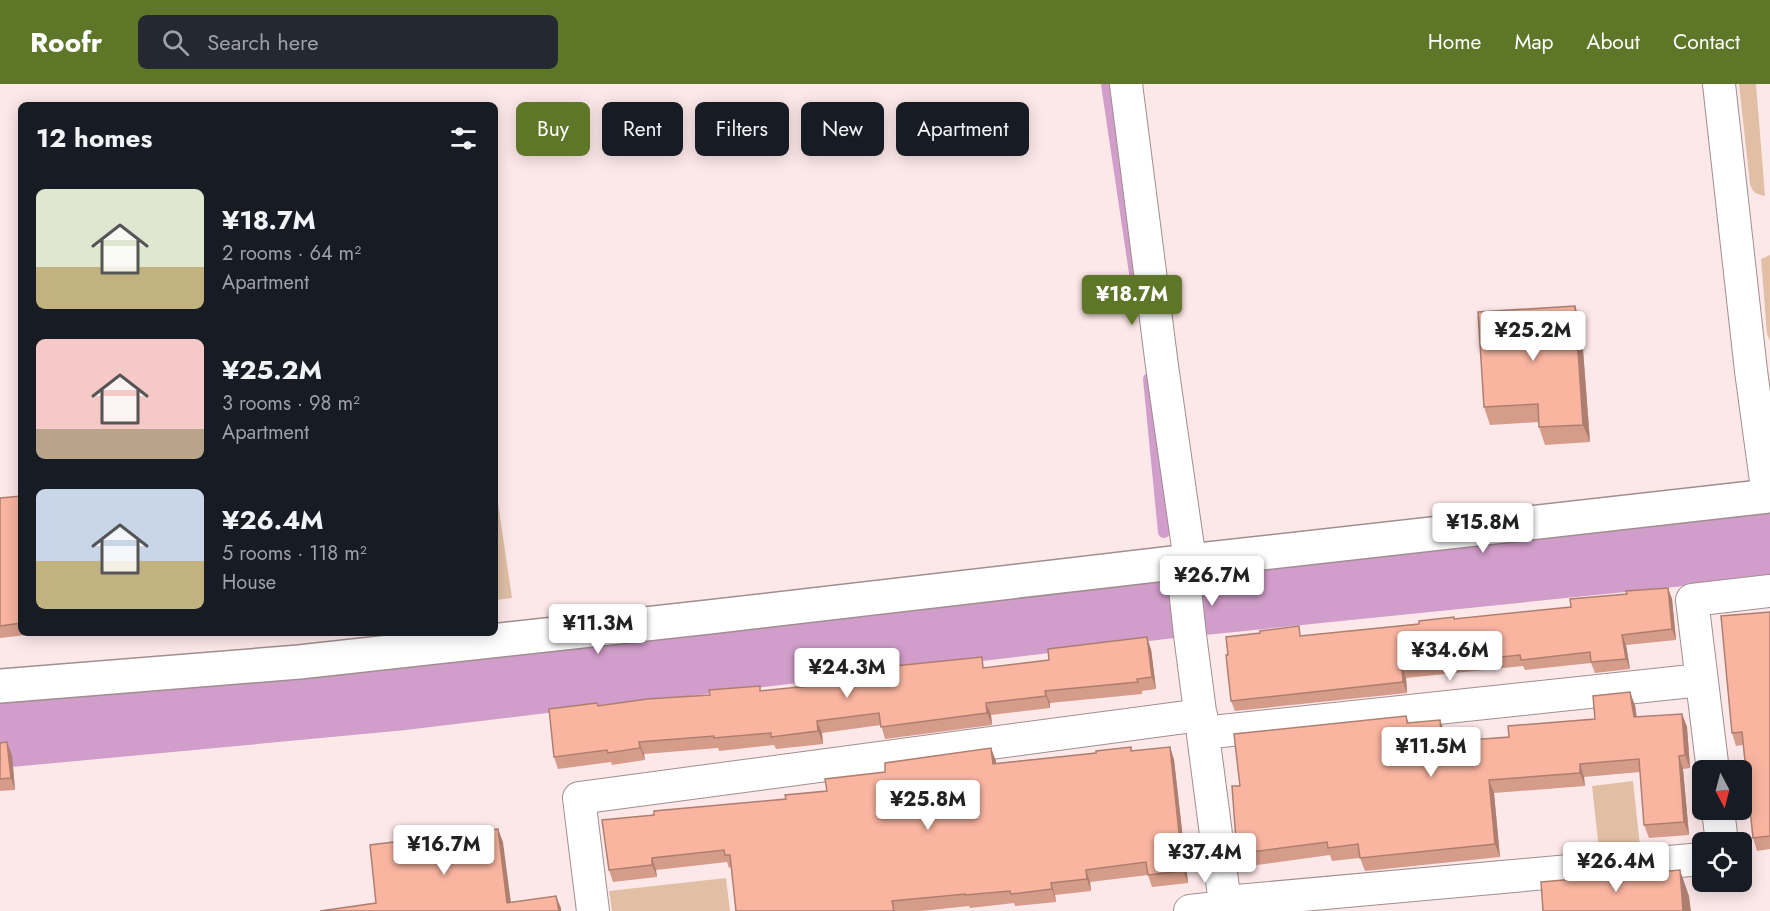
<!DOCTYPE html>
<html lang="en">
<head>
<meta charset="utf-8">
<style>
	:root { --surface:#171b24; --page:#242831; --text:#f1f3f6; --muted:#9ea1a6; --accent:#5d7628 }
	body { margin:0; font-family:Jost,sans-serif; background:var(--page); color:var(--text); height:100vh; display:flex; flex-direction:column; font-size:22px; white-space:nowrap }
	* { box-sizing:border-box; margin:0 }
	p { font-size:20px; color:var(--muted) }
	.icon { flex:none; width:33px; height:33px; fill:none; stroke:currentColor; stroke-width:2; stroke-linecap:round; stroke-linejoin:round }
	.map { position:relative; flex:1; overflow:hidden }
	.side { position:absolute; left:18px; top:18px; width:480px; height:534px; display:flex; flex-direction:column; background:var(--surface); border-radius:9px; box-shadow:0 3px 15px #0003 }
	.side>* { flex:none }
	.guide { position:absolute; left:516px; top:18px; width:570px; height:54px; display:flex; gap:12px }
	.needle { width:39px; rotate:173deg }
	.tools { position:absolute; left:1692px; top:676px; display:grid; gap:12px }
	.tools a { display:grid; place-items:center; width:60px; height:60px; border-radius:9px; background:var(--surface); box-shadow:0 3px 15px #0003; font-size:30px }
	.price { position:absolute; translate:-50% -51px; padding:0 14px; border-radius:6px; background:#fff; color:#222; font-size:20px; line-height:39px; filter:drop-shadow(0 2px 3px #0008) }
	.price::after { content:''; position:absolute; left:50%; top:36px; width:18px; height:14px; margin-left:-9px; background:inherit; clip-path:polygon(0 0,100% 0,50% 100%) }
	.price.selected { background:var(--accent); color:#fff }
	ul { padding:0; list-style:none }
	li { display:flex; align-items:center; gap:18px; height:150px; padding:0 18px }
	li span { display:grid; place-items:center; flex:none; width:168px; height:120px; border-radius:9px; color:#555 }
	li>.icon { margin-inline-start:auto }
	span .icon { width:72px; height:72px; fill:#fffc; stroke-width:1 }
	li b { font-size:26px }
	h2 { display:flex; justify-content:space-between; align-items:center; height:72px; padding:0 18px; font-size:26px }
	.pill { padding:0 21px; border-radius:9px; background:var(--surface); box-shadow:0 3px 15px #0003; font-size:21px; line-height:54px }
	.pill.selected { background:var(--accent); color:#fff }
	header { display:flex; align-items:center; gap:36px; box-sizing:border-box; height:84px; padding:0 30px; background:var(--accent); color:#fff }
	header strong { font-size:28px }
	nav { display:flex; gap:33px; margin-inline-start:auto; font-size:21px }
	.search { width:420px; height:54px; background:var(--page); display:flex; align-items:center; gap:15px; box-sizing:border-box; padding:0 21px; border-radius:9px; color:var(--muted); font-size:22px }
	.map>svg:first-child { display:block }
</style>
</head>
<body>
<header>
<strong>Roofr</strong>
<div class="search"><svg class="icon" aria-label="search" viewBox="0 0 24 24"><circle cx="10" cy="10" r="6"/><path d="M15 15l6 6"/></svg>Search here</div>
<nav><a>Home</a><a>Map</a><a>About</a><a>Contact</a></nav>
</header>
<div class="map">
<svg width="1770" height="827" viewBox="0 0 1770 827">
	<rect width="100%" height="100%" fill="#fde8e9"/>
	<path fill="#e0bfa5" d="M 1739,0 L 1756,0 L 1765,112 C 1756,110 1753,109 1750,100 Z
		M 1770,171 L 1770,257 L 1767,250 L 1761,175 Z
		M 495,399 L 512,514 L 495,516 Z
		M 1633,697 L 1641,771 L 1600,775 L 1592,702 Z
		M 726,794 L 730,827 L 612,827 L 609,807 Z"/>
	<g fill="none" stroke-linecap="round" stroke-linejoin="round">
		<path stroke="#d19dca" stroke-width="12" d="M 1107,0 L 1135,189
			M 1149,295 L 1164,448"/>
		<path stroke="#d19dca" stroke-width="70" d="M 0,649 L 395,612 L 1164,520 L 1770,458"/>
		<g stroke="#a18e8f" stroke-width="34">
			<path id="street" d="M 1126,0 L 1162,282 L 1190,477
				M 1719,0 L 1751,287 L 1768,412
				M 1182,478 L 1190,551 L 1226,827
				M 1203,649 L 1701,596
				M 1713,687 L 1692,516 L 1770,507
				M 1718,726 L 1722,759
				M 1225,818 L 1702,775
				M 593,827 L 579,714 L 1201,631
				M 1190,827 L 1225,823"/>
		</g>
		<g stroke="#a18e8f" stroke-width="36">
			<path id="secondary" d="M 0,602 L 299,578 L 709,533 L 1190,477 L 1770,412"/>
		</g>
		<use href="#street" stroke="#fff" stroke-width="32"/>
		<use href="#secondary" stroke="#fff" stroke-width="33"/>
	</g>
	<path fill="#d69c8a" d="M 1575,222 L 1581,239 L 1590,358 L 1545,361 L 1539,343 L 1539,338 L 1490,341 L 1484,323 Z
		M 21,412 L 21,549 L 44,549 L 0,554 L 0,414 Z
		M 1668,504 L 1672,515 L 1676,556 L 1626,561 L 1630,585 L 1595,589 L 1591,579 L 1525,586 L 1523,582 L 1406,594 L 1407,609 L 1235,627 L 1231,617 L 1302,552 L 1419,540 L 1454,535 L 1571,523 L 1627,510 Z
		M 1770,528 L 1770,765 L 1757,767 L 1753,754 L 1743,661 L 1736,662 L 1732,649 Z
		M 1151,565 L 1156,605 L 1142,607 L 1142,610 L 1050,619 L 1050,624 L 991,631 L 992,641 L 885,655 L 881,641 L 822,649 L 823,660 L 776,665 L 774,661 L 719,667 L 718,664 L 644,670 L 645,676 L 612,681 L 611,678 L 558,685 L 554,673 L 597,619 L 598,622 L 761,607 L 986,584 Z
		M 1635,621 L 1637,633 L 1682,630 L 1687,643 L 1690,684 L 1683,685 L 1689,751 L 1649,754 L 1644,741 L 1640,688 L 1584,693 L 1585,702 L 1494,709 L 1500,773 L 1365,787 L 1360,774 L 1332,777 L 1330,771 L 1242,783 L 1237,770 L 1240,702 L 1406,632 L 1409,639 L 1440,636 L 1445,649 L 1446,658 L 1509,653 L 1595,635 Z
		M 0,659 L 12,671 L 15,706 L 0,707 Z
		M 1131,663 L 1132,667 L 1170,663 L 1174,676 L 1188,799 L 1152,803 L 1148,791 L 1090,798 L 1091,807 L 1055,811 L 1056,818 L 1015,822 L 1014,819 L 970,824 L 969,822 L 921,827 L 736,827 L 731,783 L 729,784 L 727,778 L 656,786 L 657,793 L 613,798 L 609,786 L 786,715 L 827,707 L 885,688 L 991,664 L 996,679 L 1096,669 Z"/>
	<path fill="#ae7f70" d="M 1575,222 L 1581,239 L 1590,358 L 1583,341 Z
		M 1668,504 L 1672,515 L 1676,556 L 1672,545 Z
		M 1622,551 L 1626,561 L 1630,585 L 1626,575 Z
		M 1147,553 L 1151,565 L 1156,605 L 1152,593 Z
		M 1402,583 L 1406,594 L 1407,609 L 1403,598 Z
		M 1045,607 L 1050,619 L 1050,624 L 1046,612 Z
		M 1630,608 L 1635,621 L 1638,647 L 1634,633 Z
		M 986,619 L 991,631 L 992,641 L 987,629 Z
		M 1682,630 L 1687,643 L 1690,684 L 1685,671 Z
		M 1440,636 L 1445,649 L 1447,671 L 1442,658 Z
		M 817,637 L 822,649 L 823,660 L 818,647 Z
		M 7,658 L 12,671 L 15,706 L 11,694 Z
		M 639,658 L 644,670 L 645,676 L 640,664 Z
		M 1170,663 L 1174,676 L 1188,799 L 1183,787 Z
		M 991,664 L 996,677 L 997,692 L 993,680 Z
		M 1679,672 L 1683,685 L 1689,751 L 1684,738 Z
		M 1580,680 L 1584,693 L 1585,702 L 1580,689 Z
		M 1489,696 L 1494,709 L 1500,773 L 1495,760 Z
		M 498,745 L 503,758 L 512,827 L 507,819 Z
		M 652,774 L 656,786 L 657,793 L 652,781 Z
		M 1086,786 L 1090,798 L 1091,807 L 1087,795 Z
		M 1680,786 L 1689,812 L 1691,827 L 1683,827 Z
		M 1051,799 L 1055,811 L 1056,818 L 1052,805 Z
		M 556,812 L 561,824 L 561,827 L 559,827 Z"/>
	<path fill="#f9b5a0" stroke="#ae7f70" stroke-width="1.5" d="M 1575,222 L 1583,341 L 1539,343 L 1538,320 L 1484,323 L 1478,228 Z
		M 21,412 L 21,539 L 0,542 L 0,414 Z
		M 1668,504 L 1672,545 L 1622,551 L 1626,575 L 1591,578 L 1590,568 L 1521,576 L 1520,571 L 1402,583 L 1403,598 L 1231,617 L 1226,571 L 1228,571 L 1226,553 L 1260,549 L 1260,547 L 1299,542 L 1300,552 L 1419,540 L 1419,537 L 1454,533 L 1454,535 L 1571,523 L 1570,515 L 1627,510 L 1626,507 Z
		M 1770,528 L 1770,752 L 1753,754 L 1742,648 L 1732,649 L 1721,532 Z
		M 1147,553 L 1152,593 L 1137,595 L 1138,598 L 1045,607 L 1046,612 L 986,619 L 987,629 L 881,643 L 879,629 L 817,637 L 818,647 L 771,653 L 771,649 L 714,654 L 714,652 L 639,658 L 640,664 L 608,669 L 607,666 L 554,673 L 549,625 L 597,619 L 598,622 L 647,615 L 710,611 L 709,606 L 760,602 L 760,607 L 819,601 L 818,592 L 875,585 L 875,584 L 982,573 L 983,584 L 1049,576 L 1048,565 Z
		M 1630,608 L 1634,633 L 1682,630 L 1685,671 L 1679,672 L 1684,738 L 1644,741 L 1639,675 L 1580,680 L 1580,689 L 1489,696 L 1495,760 L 1360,774 L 1358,760 L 1328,764 L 1327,758 L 1237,770 L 1232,702 L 1240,702 L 1234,650 L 1406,632 L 1407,639 L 1440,636 L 1442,658 L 1509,653 L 1508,642 L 1595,635 L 1593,612 Z
		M 7,658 L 11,694 L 0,695 L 0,659 Z
		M 1131,663 L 1131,667 L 1170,663 L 1183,787 L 1148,791 L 1146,778 L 1086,786 L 1087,795 L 1051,799 L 1052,805 L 1011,810 L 1010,807 L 965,811 L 965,810 L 892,817 L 894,827 L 736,827 L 730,771 L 725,771 L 724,766 L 652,774 L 652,781 L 609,786 L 602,736 L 654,731 L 654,727 L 786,715 L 785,711 L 827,707 L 825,695 L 885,688 L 885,679 L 991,664 L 993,680 L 1096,669 L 1096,667 Z
		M 498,745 L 507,819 L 556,812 L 559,827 L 320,827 L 376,819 L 370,761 Z
		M 1680,786 L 1683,827 L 1543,827 L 1541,798 Z"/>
</svg>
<div class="tools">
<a><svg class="needle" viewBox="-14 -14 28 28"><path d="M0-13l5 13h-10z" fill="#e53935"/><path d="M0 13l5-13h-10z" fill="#9ea1a6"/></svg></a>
<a><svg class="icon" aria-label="locate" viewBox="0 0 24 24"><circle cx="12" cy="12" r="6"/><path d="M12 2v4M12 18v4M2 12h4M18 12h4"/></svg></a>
</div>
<b class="price selected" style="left:1132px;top:242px">¥18.7M</b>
<b class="price" style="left:1533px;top:278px">¥25.2M</b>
<b class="price" style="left:1483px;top:470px">¥15.8M</b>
<b class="price" style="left:1212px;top:523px">¥26.7M</b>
<b class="price" style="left:598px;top:571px">¥11.3M</b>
<b class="price" style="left:1450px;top:598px">¥34.6M</b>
<b class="price" style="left:847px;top:615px">¥24.3M</b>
<b class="price" style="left:1431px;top:694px">¥11.5M</b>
<b class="price" style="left:928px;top:747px">¥25.8M</b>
<b class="price" style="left:444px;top:792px">¥16.7M</b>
<b class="price" style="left:1205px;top:800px">¥37.4M</b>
<b class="price" style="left:1616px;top:809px">¥26.4M</b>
<div class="guide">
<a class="pill selected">Buy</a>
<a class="pill">Rent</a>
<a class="pill">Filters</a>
<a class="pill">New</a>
<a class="pill">Apartment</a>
</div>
<section class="side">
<h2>12 homes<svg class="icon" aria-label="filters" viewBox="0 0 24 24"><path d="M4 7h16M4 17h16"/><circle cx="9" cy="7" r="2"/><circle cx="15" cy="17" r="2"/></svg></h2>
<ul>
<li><span style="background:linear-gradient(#dfe7d0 65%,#c2b280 0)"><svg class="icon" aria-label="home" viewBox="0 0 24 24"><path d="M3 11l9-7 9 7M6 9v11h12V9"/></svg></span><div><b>¥18.7M</b><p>2 rooms · 64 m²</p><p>Apartment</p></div></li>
<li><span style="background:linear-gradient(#f6c9c9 75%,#b9a48a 0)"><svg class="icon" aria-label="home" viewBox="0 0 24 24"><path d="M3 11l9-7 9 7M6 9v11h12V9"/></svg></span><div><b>¥25.2M</b><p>3 rooms · 98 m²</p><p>Apartment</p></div></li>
<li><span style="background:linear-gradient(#c9d6e8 60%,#c2b280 0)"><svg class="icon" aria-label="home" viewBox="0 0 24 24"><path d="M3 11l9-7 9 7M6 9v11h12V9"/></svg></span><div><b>¥26.4M</b><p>5 rooms · 118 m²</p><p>House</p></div></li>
</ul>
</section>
</div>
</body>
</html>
